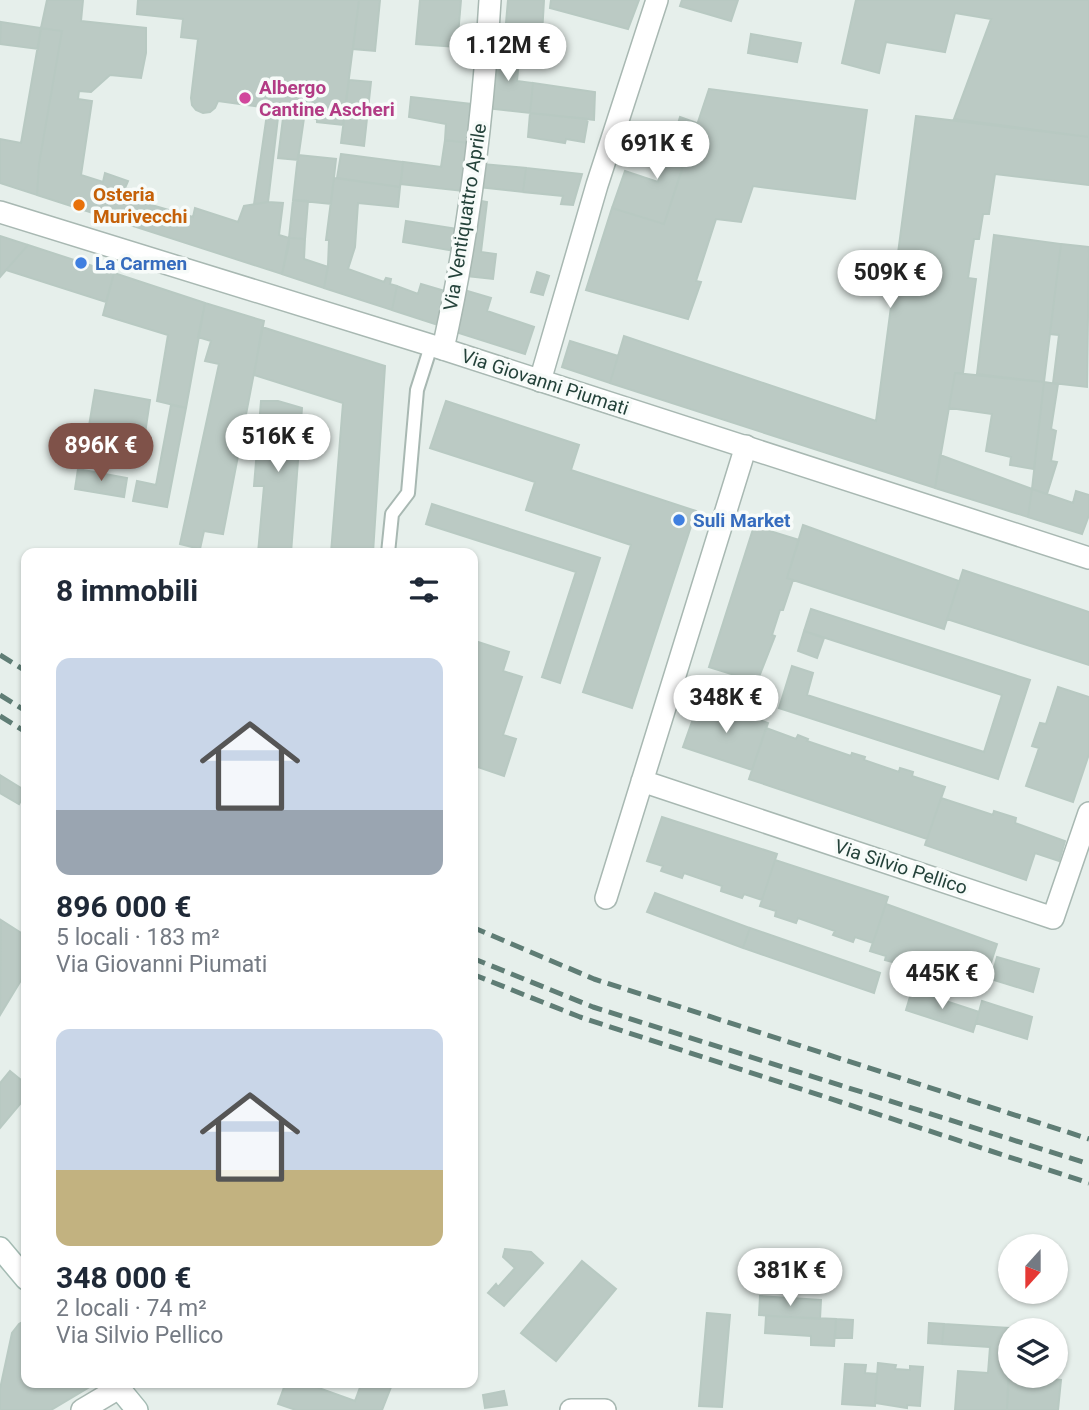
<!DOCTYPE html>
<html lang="it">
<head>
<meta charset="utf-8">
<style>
	:root { --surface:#fff; --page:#f6f6f7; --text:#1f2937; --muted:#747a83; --accent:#7f5249 }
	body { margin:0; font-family:Roboto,sans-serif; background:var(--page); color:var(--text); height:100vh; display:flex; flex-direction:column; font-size:26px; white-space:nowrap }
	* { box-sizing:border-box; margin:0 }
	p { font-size:23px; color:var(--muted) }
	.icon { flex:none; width:38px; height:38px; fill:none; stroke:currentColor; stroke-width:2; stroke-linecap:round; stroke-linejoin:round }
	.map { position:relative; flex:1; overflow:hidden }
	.panel { position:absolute; left:21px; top:548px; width:457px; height:840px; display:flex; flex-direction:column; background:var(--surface); border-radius:14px; box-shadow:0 2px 5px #0004 }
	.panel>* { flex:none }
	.needle { width:46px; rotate:201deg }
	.fabs { position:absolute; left:998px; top:1234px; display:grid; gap:14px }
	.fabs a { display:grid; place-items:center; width:70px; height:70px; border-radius:50%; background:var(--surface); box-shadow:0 2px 5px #0004; font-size:35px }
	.price { position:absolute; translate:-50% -60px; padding:0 16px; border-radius:24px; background:#fff; color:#222; font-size:23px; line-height:46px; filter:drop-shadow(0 2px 4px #0008) }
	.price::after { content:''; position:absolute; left:50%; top:42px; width:21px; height:16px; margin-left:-10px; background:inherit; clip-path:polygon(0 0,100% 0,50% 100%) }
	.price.current { background:var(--accent); color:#fff }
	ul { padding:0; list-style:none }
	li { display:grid; align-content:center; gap:14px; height:371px; padding:0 35px }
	li span { display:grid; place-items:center; height:217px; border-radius:14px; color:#555 }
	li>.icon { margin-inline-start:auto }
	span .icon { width:126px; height:126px; fill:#fffc; stroke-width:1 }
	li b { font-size:30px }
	h2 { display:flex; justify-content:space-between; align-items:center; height:84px; padding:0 35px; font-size:30px }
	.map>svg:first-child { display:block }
</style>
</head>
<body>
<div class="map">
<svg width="1089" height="1410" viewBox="0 0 1089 1410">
	<rect width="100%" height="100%" fill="#e6efeb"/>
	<path fill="#bbcac4" stroke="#b8c9c2" stroke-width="2" d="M 47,0 L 83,0 L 81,21 L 146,28 L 146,53 L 141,78 L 110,75 L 91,92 L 79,91 L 78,99 L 92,101 L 81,175 L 103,182 L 105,173 L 128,181 L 125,188 L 140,191 L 140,193 L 144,194 L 141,202 L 193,217 L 195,208 L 238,222 L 244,206 L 268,202 L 283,203 L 279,235 L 289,238 L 289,244 L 282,274 L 37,195 L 39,164 L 62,31 L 41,28 Z
		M 138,0 L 359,0 L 345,109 L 306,104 L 298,160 L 278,158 L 284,110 L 218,101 L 215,108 L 210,112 L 203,113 L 196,110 L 192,105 L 191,98 L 198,39 L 181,37 L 183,19 L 137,14 Z
		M 359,0 L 380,0 L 375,51 L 353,49 Z
		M 420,0 L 461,0 L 457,47 L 416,44 Z
		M 508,0 L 544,0 L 541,53 L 504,46 Z
		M 551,0 L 639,0 L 628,29 L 550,8 Z
		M 682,0 L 738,0 L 731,21 L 680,6 Z
		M 856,0 L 1089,0 L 1089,137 L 954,119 L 991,19 L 955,13 L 945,52 L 886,42 L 879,73 L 842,63 Z
		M 1,22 L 41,28 L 38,49 L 0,44 Z
		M 41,28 L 62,31 L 39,164 L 37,195 L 0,183 L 0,139 L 21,143 Z
		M 751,34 L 801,43 L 797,62 L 748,53 Z
		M 494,45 L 520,49 L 517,81 L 533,83 L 530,113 L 487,108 Z
		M 349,80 L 371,82 L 364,146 L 341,143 Z
		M 533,83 L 595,92 L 594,120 L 530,113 Z
		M 709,89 L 867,110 L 855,199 L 753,186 L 741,222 L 716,219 L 696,281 L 701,282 L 688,319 L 586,290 L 612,208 L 664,224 Z
		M 411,97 L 471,104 L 468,143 L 445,140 L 446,124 L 409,117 Z
		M 306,104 L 345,109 L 343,125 L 317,122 L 317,119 L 304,117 Z
		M 268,107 L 279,109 L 268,202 L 254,204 Z
		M 530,113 L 588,119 L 584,142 L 566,139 L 565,143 L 528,137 Z
		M 916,116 L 1089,137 L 1089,185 L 995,174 L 989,214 L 983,214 L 979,239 L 974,239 L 968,278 L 976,279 L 963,373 L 955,373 L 935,488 L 610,383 L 624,336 L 876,421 Z
		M 680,117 L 697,123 L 664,224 L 612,208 L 625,171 L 658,182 L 663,165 L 665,166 Z
		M 445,140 L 468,143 L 463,191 L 401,184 L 403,162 L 441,167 Z
		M 341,154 L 403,162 L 400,187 L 337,178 Z
		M 298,155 L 336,159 L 331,204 L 293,200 Z
		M 482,164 L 526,168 L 523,192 L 479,187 Z
		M 526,168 L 582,174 L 573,205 L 561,204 L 563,196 L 523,192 Z
		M 334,178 L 400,187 L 398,207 L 358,203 L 355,247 L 348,269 L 384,282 L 386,278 L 391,279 L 390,284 L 397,286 L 392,310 L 324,288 L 328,265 L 329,240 L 326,240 Z
		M 293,200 L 308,201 L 305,239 L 289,238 Z
		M 476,200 L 487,202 L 481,252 L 496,254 L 493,279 L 467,276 Z
		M 406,221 L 458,229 L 455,251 L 403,242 Z
		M 994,235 L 1061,244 L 1044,382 L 977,374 Z
		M 0,236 L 28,245 L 0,277 Z
		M 289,238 L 305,239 L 304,259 L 328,267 L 324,288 L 282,274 Z
		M 1061,244 L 1089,247 L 1087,387 L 1053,383 L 1059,335 L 1050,334 Z
		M 28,245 L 114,273 L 106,302 L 6,270 Z
		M 537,272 L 549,276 L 543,295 L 531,292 Z
		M 114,273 L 205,303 L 186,408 L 157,401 L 168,335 L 103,315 Z
		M 421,284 L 448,292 L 438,325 L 392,310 L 397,286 L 418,294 Z
		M 464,290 L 491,298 L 487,311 L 534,327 L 525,354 L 456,332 Z
		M 205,303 L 264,321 L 223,534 L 204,531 L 200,549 L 180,544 L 219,364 L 205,361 L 211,341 L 198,337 Z
		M 262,327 L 385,366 L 373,553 L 331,553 L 343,403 L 254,375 Z
		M 570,341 L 618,356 L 610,383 L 562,367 Z
		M 955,373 L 1044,382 L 1034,469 L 1010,465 L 1011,457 L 986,451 L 992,414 L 949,408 Z
		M 1044,382 L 1058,384 L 1051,429 L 1056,431 L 1051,461 L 1057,462 L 1047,494 L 1032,489 Z
		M 95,390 L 150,400 L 143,447 L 87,438 Z
		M 261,401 L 278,401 L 302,408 L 291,553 L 258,553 L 264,486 L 254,486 Z
		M 446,401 L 579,445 L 571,470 L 696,511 L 632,708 L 583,692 L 631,545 L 526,510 L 535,482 L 430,448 Z
		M 171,405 L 186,408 L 167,507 L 133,501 L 137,481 L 156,485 Z
		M 940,455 L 1032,489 L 1028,517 L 935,488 Z
		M 78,469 L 127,478 L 124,497 L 75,489 Z
		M 1032,489 L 1073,503 L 1076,491 L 1089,495 L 1089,515 L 1082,534 L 1028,517 Z
		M 432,504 L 600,558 L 560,683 L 542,677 L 576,572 L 426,524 Z
		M 803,525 L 959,581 L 944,629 L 787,578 Z
		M 754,526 L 799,540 L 787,578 L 793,580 L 783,610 L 780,610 L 772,635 L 775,636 L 757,682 L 709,667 Z
		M 963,570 L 1089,612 L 1089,665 L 947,619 Z
		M 811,609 L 1030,680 L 998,779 L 779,708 L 792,666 L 813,673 L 807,695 L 984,752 L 1002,695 L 804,631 Z
		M 804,631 L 824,638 L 817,658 L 798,651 Z
		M 472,640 L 509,652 L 503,671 L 522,677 L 503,735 L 516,739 L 504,776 L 472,765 Z
		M 1058,687 L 1089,697 L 1089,754 L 1073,802 L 1026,786 L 1039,748 L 1032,746 L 1040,723 L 1046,724 Z
		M 700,699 L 768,723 L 752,770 L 683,747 Z
		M 766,728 L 796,739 L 798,735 L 808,739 L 807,741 L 851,756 L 852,753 L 865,757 L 864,760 L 899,772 L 900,768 L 913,772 L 912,776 L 945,787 L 927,839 L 749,779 Z
		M 0,775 L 26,791 L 19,804 L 0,793 Z
		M 941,798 L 993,815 L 994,811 L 1016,818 L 1015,823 L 1065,841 L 1059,861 L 1035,853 L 1026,880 L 925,845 Z
		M 662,817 L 777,854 L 762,900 L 744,894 L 742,898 L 721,891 L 722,886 L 684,873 L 682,878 L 661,871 L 663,866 L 647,861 Z
		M 775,860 L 888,897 L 873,943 L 855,937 L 853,942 L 833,935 L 835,931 L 798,918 L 796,923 L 775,916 L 776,911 L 760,906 Z
		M 655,893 L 750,928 L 743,948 L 647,912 Z
		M 886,904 L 997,944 L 982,990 L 964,984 L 963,988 L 939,980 L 941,975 L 885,960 L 886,956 L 870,951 Z
		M 1,920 L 26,936 L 26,972 L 0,1015 Z
		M 750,928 L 880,973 L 874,993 L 743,948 Z
		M 997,957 L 1039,969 L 1033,992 L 991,979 Z
		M 912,990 L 979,1012 L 973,1032 L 906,1010 Z
		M 982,1001 L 1032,1017 L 1027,1039 L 976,1023 Z
		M 10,1071 L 26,1084 L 26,1097 L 0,1128 L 0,1083 Z
		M 505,1249 L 531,1252 L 543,1263 L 504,1306 L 488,1293 L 496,1284 L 498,1287 L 515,1268 L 503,1257 Z
		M 582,1261 L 616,1289 L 556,1361 L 521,1333 Z
		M 760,1296 L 821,1300 L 820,1319 L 759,1315 Z
		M 707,1313 L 730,1315 L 722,1407 L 699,1406 Z
		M 766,1316 L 836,1319 L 834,1346 L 811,1345 L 811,1336 L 765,1333 Z
		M 836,1319 L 853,1320 L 852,1338 L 835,1338 Z
		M 26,1320 L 26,1382 L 91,1382 L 93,1385 L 51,1410 L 0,1410 L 0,1389 L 12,1333 L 19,1324 Z
		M 929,1323 L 944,1324 L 942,1344 L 928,1343 Z
		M 944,1324 L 1012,1328 L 1010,1330 L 1007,1410 L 955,1410 L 958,1371 L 988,1373 L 990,1347 L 942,1344 Z
		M 878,1363 L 896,1365 L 895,1369 L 910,1370 L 910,1366 L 923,1367 L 920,1406 L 907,1405 L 907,1408 L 875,1403 Z
		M 845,1364 L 866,1365 L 865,1373 L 877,1374 L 875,1406 L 842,1404 Z
		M 1009,1375 L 1061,1380 L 1058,1410 L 1007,1410 Z
		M 286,1382 L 302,1382 L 355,1401 L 362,1382 L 393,1382 L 382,1410 L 296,1410 L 278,1404 Z
		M 504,1391 L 507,1405 L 485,1408 L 483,1395 Z"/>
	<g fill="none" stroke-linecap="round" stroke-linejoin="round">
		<g stroke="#a8b8b2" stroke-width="16">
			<path id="service" d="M 388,553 L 392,514 L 408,493 L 417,390 L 431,346"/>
		</g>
		<g stroke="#a8b8b2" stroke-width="24">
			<path id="minor" d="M 443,349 C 469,234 483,118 490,0
				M 540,381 L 597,185 L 657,0
				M 642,781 L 1053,918 L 1089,813
				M 606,898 L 746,446
				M 82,1410 L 119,1388
				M 571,1410 L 605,1410"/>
		</g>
		<g stroke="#a8b8b2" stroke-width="24">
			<path id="tertiary" d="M 0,212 L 443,349 L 1089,558"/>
		</g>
		<g stroke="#a4bbb3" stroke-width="24">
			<path id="secondary" d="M 0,1248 L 26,1279
				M 114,1382 L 137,1410"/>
		</g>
		<use href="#service" stroke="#fff" stroke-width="12"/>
		<use href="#minor" stroke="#fff" stroke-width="21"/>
		<use href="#tertiary" stroke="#fff" stroke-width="21"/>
		<use href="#secondary" stroke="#fff" stroke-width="21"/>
		<path stroke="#5f7d75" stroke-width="5" stroke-dasharray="14 7" stroke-linecap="butt" d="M 0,655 L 26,671
			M 0,695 L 26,711
			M 0,716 L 26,732
			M 472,927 L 594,979 L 1089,1139
			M 472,958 L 593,1007 L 1089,1164
			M 472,974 L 580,1017 L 1089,1183"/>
	</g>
	<circle fill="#d1479c" stroke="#f7fbf9" stroke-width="2.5" cx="245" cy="98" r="7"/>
	<circle fill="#e8710a" stroke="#f7fbf9" stroke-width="2.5" cx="79" cy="205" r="7"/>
	<g fill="#3f7fe0" stroke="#f7fbf9" stroke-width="2.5">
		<circle cx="81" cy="263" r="7"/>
		<circle cx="679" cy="520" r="7"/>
	</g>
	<g text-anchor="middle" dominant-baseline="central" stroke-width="7" stroke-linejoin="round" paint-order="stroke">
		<g font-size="19" font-weight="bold" fill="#b23c85" stroke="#f7fbf9" text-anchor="start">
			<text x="259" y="87">Albergo<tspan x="259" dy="22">Cantine Ascheri</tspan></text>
		</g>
		<g font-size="19" font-weight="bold" fill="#c56008" stroke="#f7fbf9" text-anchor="start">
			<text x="93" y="194">Osteria<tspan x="93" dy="22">Murivecchi</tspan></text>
		</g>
		<g font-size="19" fill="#24423a" stroke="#f7fbf9">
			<text transform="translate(465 217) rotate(-81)">Via Ventiquattro Aprile</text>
			<text transform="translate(545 382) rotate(18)">Via Giovanni Piumati</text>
			<text transform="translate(901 867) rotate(18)">Via Silvio Pellico</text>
		</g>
		<g font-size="19" font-weight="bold" fill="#366cbe" stroke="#f7fbf9" text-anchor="start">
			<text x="95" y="263">La Carmen</text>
			<text x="693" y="520">Suli Market</text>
		</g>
	</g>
</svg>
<div class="fabs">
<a><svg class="needle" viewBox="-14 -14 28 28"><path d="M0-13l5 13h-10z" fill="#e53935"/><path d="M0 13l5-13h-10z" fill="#747a83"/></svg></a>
<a><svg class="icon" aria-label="layers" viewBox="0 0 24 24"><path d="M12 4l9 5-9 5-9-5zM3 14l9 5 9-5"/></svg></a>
</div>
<b class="price" style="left:508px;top:83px">1.12M €</b>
<b class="price" style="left:657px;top:181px">691K €</b>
<b class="price" style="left:890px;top:310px">509K €</b>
<b class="price" style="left:278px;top:474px">516K €</b>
<b class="price current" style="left:101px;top:483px">896K €</b>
<b class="price" style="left:726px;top:735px">348K €</b>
<b class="price" style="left:942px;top:1011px">445K €</b>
<b class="price" style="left:790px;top:1308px">381K €</b>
<section class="panel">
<h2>8 immobili<svg class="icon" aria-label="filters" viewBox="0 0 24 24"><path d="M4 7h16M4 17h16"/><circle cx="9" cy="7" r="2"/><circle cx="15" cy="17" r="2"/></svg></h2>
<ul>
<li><span style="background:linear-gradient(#c9d6e8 70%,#9aa5b1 0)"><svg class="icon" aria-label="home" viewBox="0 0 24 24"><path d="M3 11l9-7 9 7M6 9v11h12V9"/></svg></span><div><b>896 000 €</b><p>5 locali · 183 m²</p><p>Via Giovanni Piumati</p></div></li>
<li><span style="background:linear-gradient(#c9d6e8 65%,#c2b280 0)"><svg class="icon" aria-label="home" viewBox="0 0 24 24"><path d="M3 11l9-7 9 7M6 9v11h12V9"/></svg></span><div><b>348 000 €</b><p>2 locali · 74 m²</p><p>Via Silvio Pellico</p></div></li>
</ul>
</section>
</div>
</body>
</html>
